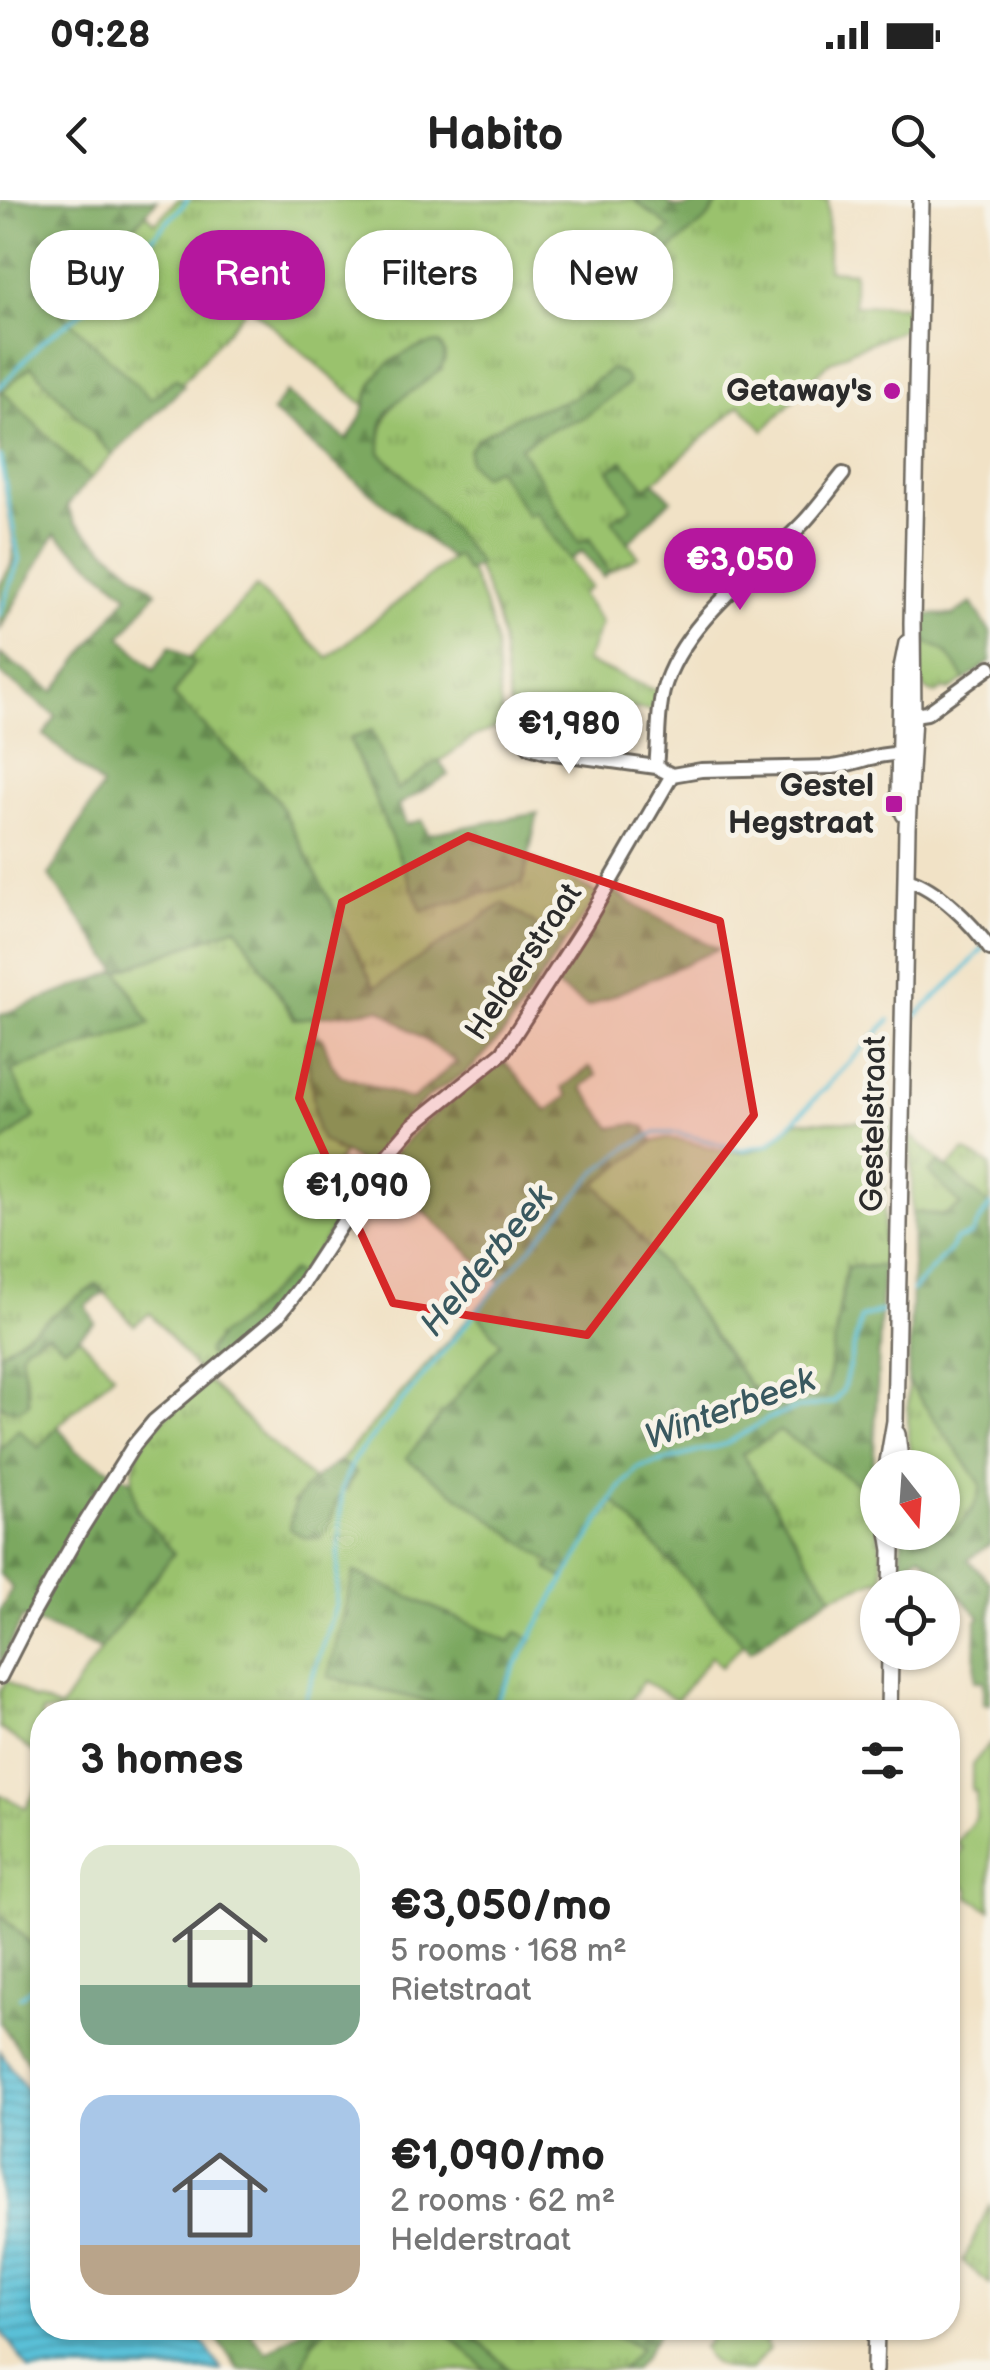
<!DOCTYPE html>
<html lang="en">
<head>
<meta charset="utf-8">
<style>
	:root { --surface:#fff; --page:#f2f2f2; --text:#222; --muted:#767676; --accent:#b5179e }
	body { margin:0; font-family:"Balsamiq Sans",sans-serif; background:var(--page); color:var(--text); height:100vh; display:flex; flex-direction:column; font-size:38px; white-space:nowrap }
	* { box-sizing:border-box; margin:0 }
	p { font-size:32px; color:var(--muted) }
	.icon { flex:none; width:55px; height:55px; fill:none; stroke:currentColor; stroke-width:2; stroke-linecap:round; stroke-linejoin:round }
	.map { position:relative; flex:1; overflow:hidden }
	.side { position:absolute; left:30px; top:1500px; width:930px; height:640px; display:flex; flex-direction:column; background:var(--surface); border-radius:40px; box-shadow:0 2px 8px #0004 }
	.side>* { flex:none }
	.guide { position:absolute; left:30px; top:30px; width:930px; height:90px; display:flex; gap:20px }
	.needle { width:65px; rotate:163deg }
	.tools { position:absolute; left:860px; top:1250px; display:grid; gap:20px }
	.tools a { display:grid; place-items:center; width:100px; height:100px; border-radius:50%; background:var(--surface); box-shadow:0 2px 8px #0004; font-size:50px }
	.price { position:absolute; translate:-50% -85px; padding:0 22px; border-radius:35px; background:#fff; color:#222; font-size:32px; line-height:65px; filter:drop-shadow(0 2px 5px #0008) }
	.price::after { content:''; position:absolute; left:50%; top:60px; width:30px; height:22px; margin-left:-15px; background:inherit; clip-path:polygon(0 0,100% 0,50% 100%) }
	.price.current { background:var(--accent); color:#fff }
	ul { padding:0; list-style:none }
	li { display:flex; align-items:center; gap:30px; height:250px; padding:0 50px }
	li span { display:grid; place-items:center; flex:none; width:280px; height:200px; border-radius:30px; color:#555 }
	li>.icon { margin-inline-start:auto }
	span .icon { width:120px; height:120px; fill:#fffc; stroke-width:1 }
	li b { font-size:42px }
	h2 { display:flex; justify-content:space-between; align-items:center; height:120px; padding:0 50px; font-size:42px }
	.chip { padding:0 35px; border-radius:40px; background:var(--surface); box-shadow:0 2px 8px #0004; font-size:35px; line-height:90px }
	.chip.current { background:var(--accent); color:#fff }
	.status { display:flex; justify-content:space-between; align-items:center; height:70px; padding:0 50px; background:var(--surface); direction:ltr }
	.status svg { height:28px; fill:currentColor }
	header { display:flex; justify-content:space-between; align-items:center; height:130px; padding:0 50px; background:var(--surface); font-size:45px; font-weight:700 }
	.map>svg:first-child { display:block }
</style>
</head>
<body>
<div class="status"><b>09:28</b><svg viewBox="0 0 49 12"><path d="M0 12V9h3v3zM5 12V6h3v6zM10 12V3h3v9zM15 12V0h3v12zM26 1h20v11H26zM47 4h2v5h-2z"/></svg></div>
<header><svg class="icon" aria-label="back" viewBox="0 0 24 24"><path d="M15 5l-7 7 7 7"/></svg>Habito<svg class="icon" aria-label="search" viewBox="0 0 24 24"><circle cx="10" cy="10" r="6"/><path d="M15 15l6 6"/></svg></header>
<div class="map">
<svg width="990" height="2170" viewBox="0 0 990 2170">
	<defs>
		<pattern id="grass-tufts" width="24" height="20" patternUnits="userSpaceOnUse" patternTransform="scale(2.5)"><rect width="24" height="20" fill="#9ac26d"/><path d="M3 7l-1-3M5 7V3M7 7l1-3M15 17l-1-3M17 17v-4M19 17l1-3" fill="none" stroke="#7e9e5a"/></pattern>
		<pattern id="forest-firs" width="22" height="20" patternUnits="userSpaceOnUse" patternTransform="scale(2.5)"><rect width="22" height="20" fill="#7ba860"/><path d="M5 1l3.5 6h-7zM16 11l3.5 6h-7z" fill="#65894f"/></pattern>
		<pattern id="water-rules" width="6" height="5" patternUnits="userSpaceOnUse" patternTransform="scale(2.5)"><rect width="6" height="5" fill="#5ac0d7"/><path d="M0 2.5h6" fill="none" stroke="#4b9caf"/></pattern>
	</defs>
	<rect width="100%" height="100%" fill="#f7f3e8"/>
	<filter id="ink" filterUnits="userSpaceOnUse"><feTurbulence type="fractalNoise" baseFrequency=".01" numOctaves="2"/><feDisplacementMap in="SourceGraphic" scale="20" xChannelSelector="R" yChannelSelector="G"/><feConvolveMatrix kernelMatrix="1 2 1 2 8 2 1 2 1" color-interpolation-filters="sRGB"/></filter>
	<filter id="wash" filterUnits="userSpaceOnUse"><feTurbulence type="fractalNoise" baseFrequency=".0048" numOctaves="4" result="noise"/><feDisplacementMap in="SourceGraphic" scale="40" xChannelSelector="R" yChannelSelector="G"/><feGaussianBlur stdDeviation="2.25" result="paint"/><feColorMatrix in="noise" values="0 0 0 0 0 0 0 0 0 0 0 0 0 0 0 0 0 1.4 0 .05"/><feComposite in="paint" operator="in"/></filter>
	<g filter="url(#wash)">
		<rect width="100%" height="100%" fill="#f1e2c6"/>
		<path fill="url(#grass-tufts)" stroke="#62764c" stroke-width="2.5" d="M 177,0 L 634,0 L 671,28 L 616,74 L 708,18 L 720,0 L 828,0 L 828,70 L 854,72 L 854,105 L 909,106 L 907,128 L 855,149 L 829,163 L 764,230 L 740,205 L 646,289 L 610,270 L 632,307 L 613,320 L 638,356 L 609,372 L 589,338 L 579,343 L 520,247 L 553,228 L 585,217 L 611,169 L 571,199 L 520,215 L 477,239 L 528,315 L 535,312 L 590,387 L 581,394 L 601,423 L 586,462 L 660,492 L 658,511 L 609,506 L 605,559 L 526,538 C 502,507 507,470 500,433 C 496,410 486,387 476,366 L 479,364 L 401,272 L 380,253 C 379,202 405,195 442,169 L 424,145 C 389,163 377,166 364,205 L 249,106 L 182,183 L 176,178 L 151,200 L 60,112 L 146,13 L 155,23 Z
			M 31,166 L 113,255 L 90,279 L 2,191 Z
			M 457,354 L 466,370 L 469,369 C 481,395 495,425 496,454 C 498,479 497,501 506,525 L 477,535 L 397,591 L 372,531 L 350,540 L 422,711 L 523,682 L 529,657 L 599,695 L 564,744 L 504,704 L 375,788 L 277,599 L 173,495 L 194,463 L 189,459 L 256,387 L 328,458 Z
			M 920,441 C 949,448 950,457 965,480 L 948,491 L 944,489 L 936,494 C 911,488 920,461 920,441 Z
			M 237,727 L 294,819 L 314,817 L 317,837 L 310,839 L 333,949 L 343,954 L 322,986 L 346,1006 L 301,1078 L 293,1071 L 244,1118 L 220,1135 L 208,1150 L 217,1162 L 201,1175 L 150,1113 L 134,1125 L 97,1084 L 0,1153 L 0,944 L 35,917 L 10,871 L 150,824 L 119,771 Z
			M 797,921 L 893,922 L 891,948 L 885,965 L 883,1066 L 846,1067 L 825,1198 L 767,1198 L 749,1185 L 676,1082 L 596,983 C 612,971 636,950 653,942 C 686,928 726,968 767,945 C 777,939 787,929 797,921 Z
			M 909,934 L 940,961 L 930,972 L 961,1005 L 944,1015 L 912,1012 L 912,960 Z
			M 965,951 L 990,965 L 990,1007 L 947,968 Z
			M 475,1111 L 501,1143 L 407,1259 L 614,1300 L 744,1443 L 721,1467 L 711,1456 L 677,1500 L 643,1481 L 623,1512 L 486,1512 L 532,1440 L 511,1442 L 354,1372 L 328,1477 L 470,1512 L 42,1512 L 42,1558 L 0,1528 L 0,1491 L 6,1480 L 34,1500 L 35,1498 L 60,1509 L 101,1449 L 173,1353 C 163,1339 147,1325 138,1310 C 135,1304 134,1294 133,1287 C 127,1239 176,1208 208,1181 L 260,1233 L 313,1280 L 293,1303 L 332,1318 L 336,1301 L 356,1273 L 340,1261 Z
			M 48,1134 L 78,1136 L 114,1174 L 58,1226 L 38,1248 L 18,1230 L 0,1250 L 0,1204 L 6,1209 L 29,1193 L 21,1154 L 25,1145 Z
			M 908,1182 L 981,1284 C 979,1306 966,1319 951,1334 L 943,1325 L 942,1268 L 913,1267 L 908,1232 Z
			M 779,1230 L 872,1294 C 876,1322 883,1349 883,1378 L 832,1396 L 742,1254 Z
			M 42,1579 L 42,1755 L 0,1714 L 0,1594 L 26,1608 Z
			M 990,2004 L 990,2084 L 963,2062 Z
			M 326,2128 L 442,2128 L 486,2170 L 301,2170 L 312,2143 Z
			M 465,2128 L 596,2128 L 641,2148 L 621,2170 L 510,2170 Z
			M 717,2128 L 777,2128 L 765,2143 L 769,2149 L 751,2170 C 730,2170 712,2170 703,2148 Z"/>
		<path fill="url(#forest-firs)" stroke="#536a46" stroke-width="2.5" d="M 0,0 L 157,0 L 61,112 L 151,199 L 176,178 L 184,186 L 113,255 L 31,166 L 2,191 L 90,279 L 67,306 L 75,323 L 156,392 L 121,437 L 154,470 L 170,446 L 194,462 L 173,495 L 277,599 L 375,787 L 504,703 L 564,744 L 507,830 L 469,871 L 435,892 L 408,915 L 371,969 L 322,940 L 317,930 L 306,841 L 317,837 L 322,837 L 332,864 L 340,875 L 412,900 L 456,862 L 380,809 L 295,819 L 237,727 L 119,771 L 150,824 L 11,871 L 35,917 L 0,944 L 0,815 L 118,771 L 49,676 L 102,586 L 44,535 L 56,516 L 0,473 L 0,454 L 54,492 L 128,395 L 55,334 L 0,429 L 0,385 L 11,365 L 14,347 L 0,256 Z
			M 634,0 L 668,0 L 670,5 C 683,10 686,7 698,2 C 704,0 713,0 720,0 L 708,18 L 628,86 L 616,74 L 670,28 Z
			M 438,143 C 466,171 399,191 387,213 C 379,226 380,239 380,253 C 417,287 449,324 480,364 L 466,371 L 457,355 L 451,359 L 272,212 L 286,192 L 347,240 C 353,231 359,222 363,212 C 367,200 369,187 377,176 C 388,158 418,146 438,143 Z
			M 611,169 C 621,172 625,174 629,183 L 585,217 L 553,228 L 520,247 L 579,343 L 589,338 L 609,372 L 603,377 L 582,351 L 570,360 L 535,312 L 528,316 L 496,268 L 482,276 L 469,263 L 469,250 L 477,239 L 520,215 L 571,199 Z
			M 623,261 L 646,288 L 654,282 L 671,299 L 628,343 L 612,320 L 632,307 L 609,270 Z
			M 972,403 L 990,432 L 990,462 L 965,480 C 950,457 949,448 920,441 L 920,414 L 952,415 Z
			M 372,530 L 397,590 L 439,560 L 448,575 L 399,605 L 406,625 L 422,620 L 428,634 L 538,613 L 523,682 L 422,711 L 350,539 Z
			M 611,690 L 647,712 L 718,749 L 588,807 L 551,783 Z
			M 502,858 L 547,911 L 568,896 L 562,888 L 590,867 L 597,875 L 582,887 L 612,928 L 634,924 L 645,927 L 653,942 L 596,983 L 676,1082 L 749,1185 L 767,1198 L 825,1198 L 847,1067 L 883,1066 L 872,1294 L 780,1231 L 742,1254 L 832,1396 L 781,1428 L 751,1451 L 614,1301 L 563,1378 L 548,1369 L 552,1363 L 406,1258 L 501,1143 L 475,1111 L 501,1082 L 399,989 L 379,1011 L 364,1000 L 395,952 L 421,925 Z
			M 940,961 L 990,1006 L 990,1344 L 968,1360 L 990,1382 L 990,1504 L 984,1504 L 984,1481 L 975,1481 L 976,1422 L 980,1417 L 921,1355 L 910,1362 L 911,1386 L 900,1384 L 902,1339 L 904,1333 L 942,1332 L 943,1325 L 951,1333 C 966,1319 979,1305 981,1284 L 908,1182 L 913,1062 L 912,1012 L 944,1015 L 961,1005 L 929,972 Z
			M 292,1071 L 301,1078 L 267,1118 L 217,1162 L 208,1155 L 208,1150 L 220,1135 L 244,1118 Z
			M 97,1084 L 104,1093 L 86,1106 L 95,1123 C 84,1131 76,1141 64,1147 L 48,1134 L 25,1145 L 21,1154 L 29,1203 C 19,1212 11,1212 0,1204 L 0,1153 Z
			M 58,1226 L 76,1251 L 132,1281 L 136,1308 L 174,1353 L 101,1449 L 23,1417 L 0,1465 L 0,1412 L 12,1388 L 0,1374 L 0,1250 L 18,1229 L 39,1248 Z
			M 340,1261 L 356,1273 L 337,1300 L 328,1328 L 320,1338 L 304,1337 L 290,1329 C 292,1291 311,1281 340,1261 Z
			M 354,1372 L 510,1442 L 517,1432 L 532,1439 L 486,1512 L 470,1512 L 328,1477 Z
			M 0,1714 L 42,1755 L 42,1883 L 0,1822 Z
			M 209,2128 L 260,2128 L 250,2133 L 267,2153 L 304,2128 L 326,2128 L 312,2143 L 301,2170 L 239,2170 Z
			M 442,2128 L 465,2128 L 510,2170 L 486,2170 Z
			M 596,2128 L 661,2128 L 644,2158 L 633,2170 L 621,2170 L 641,2148 Z"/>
		<path fill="#9ac26d" stroke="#62764c" stroke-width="2.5" d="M 990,1543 L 990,1710 L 968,1696 L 969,1690 L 962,1683 L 960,1677 L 948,1671 L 948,1669 L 962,1648 L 956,1643 L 976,1618 L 976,1591 L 972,1591 L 972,1565 Z"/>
		<path fill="url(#water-rules)" stroke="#427681" stroke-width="2.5" d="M 0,1851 L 42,1912 L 42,2128 L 193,2128 L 222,2170 L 29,2170 L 0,2129 Z"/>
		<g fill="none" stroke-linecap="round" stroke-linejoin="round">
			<path stroke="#5ac0d7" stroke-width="4" d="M 0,187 L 42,142 L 94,103 L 116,83 L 142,49 L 188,0
				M 0,256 L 19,360 L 0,414
				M 915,817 L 960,774 L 984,747
				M 912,1091 L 952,1047 L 955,1040 L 971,1035 L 990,1005
				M 301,1512 L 336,1404 L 342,1288 L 354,1259 L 502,1081 L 598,970 L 630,946 L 656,933 L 678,933 L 742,950 L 769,944 L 785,930 L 890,820
				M 490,1512 L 553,1398 L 619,1289 L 638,1268 L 726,1244 L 768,1219 L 795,1209 L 834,1202 L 843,1190 L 861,1118 L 882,1111
				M 20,1797 L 42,1780"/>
		</g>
	</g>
	<g filter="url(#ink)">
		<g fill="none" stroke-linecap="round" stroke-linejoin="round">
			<g stroke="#706b61" stroke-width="18">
				<path id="minor" d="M 907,516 L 927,513 L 990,467
					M 510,523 L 514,531 L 530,547 L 547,552 L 656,567 L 672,575 L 701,570 L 832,567 C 857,564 879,552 905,554
					M 656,567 C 659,542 657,515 663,491 C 682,422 758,370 804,322 C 818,307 830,290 843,274
					M 907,679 C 937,688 972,723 990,749
					M 0,1477 L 26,1426 L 80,1331 L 134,1245 L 154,1221 L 278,1116 L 302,1085 L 387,955 L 413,925 L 503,852 L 585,725 L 672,575"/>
			</g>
			<g stroke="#706b61" stroke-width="20">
				<path id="major" d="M 904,614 L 899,596 L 901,473 L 907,443
					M 897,1234 L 901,1268
					M 887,1268 L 895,1221 L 907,628 L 913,516 L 912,423 L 921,0
					M 889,1332 L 892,1350 L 891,1388
					M 889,1512 L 890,1452
					M 875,2170 L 876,2128"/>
			</g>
			<use href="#minor" stroke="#fff" stroke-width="12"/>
			<use href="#major" stroke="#fff" stroke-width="15"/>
		</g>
	</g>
	<path fill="#d62828" fill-opacity="0.2" stroke="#d62828" stroke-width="8" stroke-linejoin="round" d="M 468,636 L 720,721 L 754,915 L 587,1135 L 393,1103 L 299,898 L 342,702 Z"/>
	<g fill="#b5179e" stroke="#f7f3e8" stroke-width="4">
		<circle cx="892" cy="191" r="10"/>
		<rect x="884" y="594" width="20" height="20" rx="5"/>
	</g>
	<g text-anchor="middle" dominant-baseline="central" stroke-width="10" stroke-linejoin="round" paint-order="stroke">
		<g font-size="32" font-weight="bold" fill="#2b2b2b" stroke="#f7f3e8" text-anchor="end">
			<text x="872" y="191">Getaway's</text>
			<text x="874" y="586">Gestel<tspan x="874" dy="37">Hegstraat</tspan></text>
		</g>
		<g font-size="32" fill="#2b2b2b" stroke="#f7f3e8">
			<text transform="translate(524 762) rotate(-56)">Helderstraat</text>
			<text transform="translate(874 924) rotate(-89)">Gestelstraat</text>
		</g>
		<g font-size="35" font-style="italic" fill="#39585f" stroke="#f7f3e8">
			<text transform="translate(487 1061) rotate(-50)">Helderbeek</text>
			<text transform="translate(730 1209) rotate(-20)">Winterbeek</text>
		</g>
	</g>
</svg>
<div class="tools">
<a><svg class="needle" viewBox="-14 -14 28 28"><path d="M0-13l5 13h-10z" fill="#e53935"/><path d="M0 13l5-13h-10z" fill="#767676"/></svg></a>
<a><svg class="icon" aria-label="locate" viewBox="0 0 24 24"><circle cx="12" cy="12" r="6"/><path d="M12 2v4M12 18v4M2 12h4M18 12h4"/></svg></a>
</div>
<b class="price current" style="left:740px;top:413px">€3,050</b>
<b class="price" style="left:569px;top:577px">€1,980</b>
<b class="price" style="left:357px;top:1039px">€1,090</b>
<div class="guide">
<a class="chip">Buy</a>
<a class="chip current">Rent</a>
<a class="chip">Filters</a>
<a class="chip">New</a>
</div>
<section class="side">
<h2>3 homes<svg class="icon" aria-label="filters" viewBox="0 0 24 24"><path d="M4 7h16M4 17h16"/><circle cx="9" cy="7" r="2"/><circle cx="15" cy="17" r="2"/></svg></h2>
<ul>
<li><span style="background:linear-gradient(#dfe7d0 70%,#7fa58c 0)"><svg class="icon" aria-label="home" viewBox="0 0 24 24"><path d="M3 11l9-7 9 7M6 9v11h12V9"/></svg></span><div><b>€3,050/mo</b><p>5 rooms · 168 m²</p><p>Rietstraat</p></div></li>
<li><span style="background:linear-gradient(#a9c7e8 75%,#b9a48a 0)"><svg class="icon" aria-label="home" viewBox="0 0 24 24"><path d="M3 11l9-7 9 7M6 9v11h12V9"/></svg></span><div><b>€1,090/mo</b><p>2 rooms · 62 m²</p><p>Helderstraat</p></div></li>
</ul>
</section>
</div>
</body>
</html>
